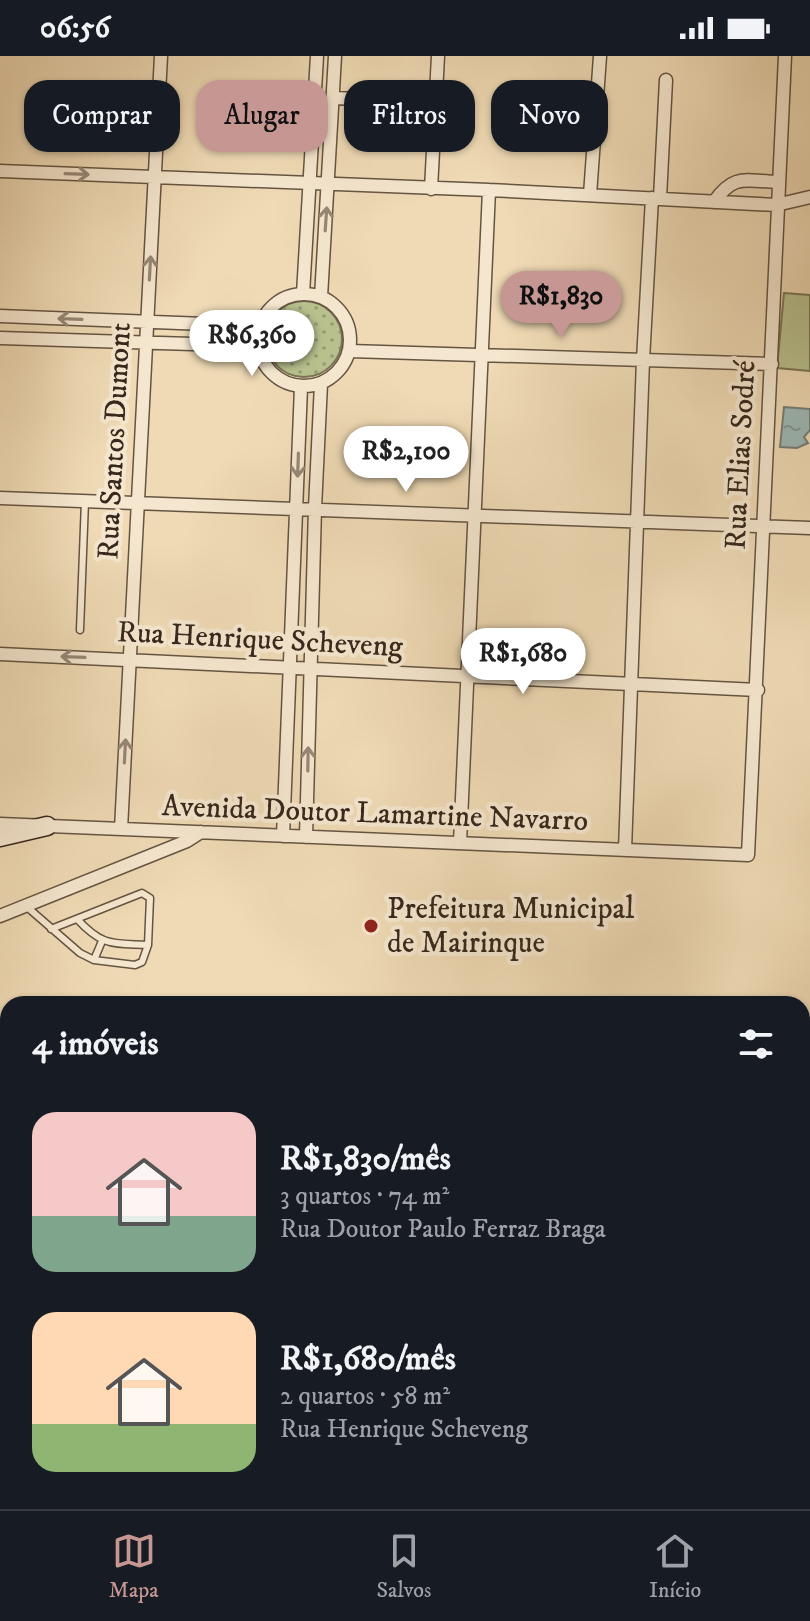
<!DOCTYPE html>
<html lang="pt">
<head>
<meta charset="utf-8">
<style>
	:root { --surface:#171b24; --page:#20242c; --text:#f1f3f6; --muted:#9ea1a6; --line:#363941; --accent:#c59692 }
	body { margin:0; font-family:"IM FELL DW Pica",serif; background:var(--page); color:var(--text); height:100vh; display:flex; flex-direction:column; font-size:30px; white-space:nowrap }
	* { box-sizing:border-box; margin:0 }
	p { font-size:26px; color:var(--muted) }
	.icon { flex:none; width:44px; height:44px; fill:none; stroke:currentColor; stroke-width:2; stroke-linecap:round; stroke-linejoin:round }
	.map { position:relative; flex:1; overflow:hidden }
	.sheet { position:absolute; left:0px; top:940px; width:810px; height:514px; display:flex; flex-direction:column; background:var(--surface); border-radius:24px 24px 0 0; box-shadow:0 2px 6px #0004 }
	.sheet>* { flex:none }
	.top-card { position:absolute; left:24px; top:24px; width:762px; height:72px; display:flex; gap:16px }
	.price { position:absolute; translate:-50% -68px; padding:0 18px; border-radius:28px; background:#fff; color:#222; font-size:26px; line-height:52px; filter:drop-shadow(0 2px 4px #0008) }
	.price::after { content:''; position:absolute; left:50%; top:48px; width:24px; height:18px; margin-left:-12px; background:inherit; clip-path:polygon(0 0,100% 0,50% 100%) }
	.price.selected { background:var(--accent); color:#111 }
	ul { padding:0; list-style:none }
	li { display:flex; align-items:center; gap:24px; height:200px; padding:0 32px }
	li span { display:grid; place-items:center; flex:none; width:224px; height:160px; border-radius:24px; color:#555 }
	li>.icon { margin-inline-start:auto }
	span .icon { width:96px; height:96px; fill:#fffc; stroke-width:1 }
	li b { font-size:34px }
	h2 { display:flex; justify-content:space-between; align-items:center; height:96px; padding:0 32px; font-size:34px }
	.tag { padding:0 28px; border-radius:24px; background:var(--surface); box-shadow:0 2px 6px #0004; font-size:28px; line-height:72px }
	.tag.selected { background:var(--accent); color:#111 }
	.status { display:flex; justify-content:space-between; align-items:center; height:56px; padding:0 40px; background:var(--surface); direction:ltr }
	.status svg { height:22px; fill:currentColor }
	.tab-bar { display:flex; justify-content:space-around; align-items:center; height:112px; border-top:2px solid var(--line); background:var(--surface); font-size:22px; color:var(--muted) }
	.tab-bar a { display:grid; justify-items:center; gap:4px }
	.tab-bar .selected { color:var(--accent) }
	.map>svg:first-child { display:block }
</style>
</head>
<body>
<div class="status"><b>06:56</b><svg viewBox="0 0 49 12"><path d="M0 12V9h3v3zM5 12V6h3v6zM10 12V3h3v9zM15 12V0h3v12zM26 1h20v11H26zM47 4h2v5h-2z"/></svg></div>
<div class="map">
<svg width="810" height="1453" viewBox="0 0 810 1453">
	<defs>
		<pattern id="forest-firs" width="22" height="20" patternUnits="userSpaceOnUse" patternTransform="scale(2)"><rect width="22" height="20" fill="#b8c08e"/><path d="M5 1l3.5 6h-7zM16 11l3.5 6h-7z" fill="#969c73"/></pattern>
		<pattern id="park-dots" width="8" height="8" patternUnits="userSpaceOnUse" patternTransform="scale(2)"><rect width="8" height="8" fill="#b8c08e"/><path d="M2 2h.1M6 6h.1" fill="none" stroke="#969c73" stroke-width="1.8" stroke-linecap="round"/></pattern>
		<pattern id="water-ripples" width="26" height="14" patternUnits="userSpaceOnUse" patternTransform="scale(2)"><rect width="26" height="14" fill="#9db8b6"/><path d="M2 4q2-2 4 0t4 0M15 11q2-2 4 0t4 0" fill="none" stroke="#819693"/></pattern>
	</defs>
	<rect width="100%" height="100%" fill="#efdab5"/>
	<filter id="stains"><feTurbulence type="fractalNoise" baseFrequency=".0025" numOctaves="4"/><feColorMatrix values="0 0 0 0 .2 0 0 0 0 .09 0 0 0 0 .02 0 0 0 .5 -.17"/></filter>
	<radialGradient id="worn" r=".72"><stop offset=".6" stop-color="#630" stop-opacity="0"/><stop offset="1" stop-color="#630" stop-opacity=".3"/></radialGradient>
	<path fill="#b8c08e" stroke="#787455" stroke-width="2" d="M 784,237 L 810,239 L 810,315 L 777,312 Z"/>
	<path fill="url(#forest-firs)" stroke="#787455" stroke-width="2" d="M 8,1253 L 8,1446 L 802,1446 L 802,1308 L 810,1309 L 810,1453 L 0,1453 L 0,1255 Z"/>
	<path fill="url(#park-dots)" stroke="#787455" stroke-width="2" d="M266 283a38 38 0 1 1 76 0a38 38 0 1 1-76 0Z"/>
	<path fill="url(#water-ripples)" stroke="#747e78" stroke-width="2" d="M 784,351 L 810,353 L 810,374 L 804,381 L 808,387 L 797,392 L 780,391 Z"/>
	<g fill="none" stroke-linecap="round" stroke-linejoin="round">
		<g stroke="#655442" stroke-width="9">
			<path id="lane" d="M 80,574 L 85,445
				M 27,851 L 80,897 L 94,904 L 135,909 L 142,906 L 148,889 L 150,842 L 142,837 L 51,873
				M 77,863 C 103,891 112,887 148,889
				M 94,904 L 102,885
				M 0,1145 L 8,1143"/>
		</g>
		<g stroke="#655442" stroke-width="15">
			<path id="street" d="M 333,42 L 436,46
				M 0,115 L 489,134 L 776,149 L 810,141
				M 431,133 L 438,0
				M 590,139 L 600,0
				M 660,142 L 666,24
				M 714,146 C 734,117 746,125 777,126
				M258 284a46 46 0 1 1 92 0a46 46 0 1 1-92 0Z
				M 303,238 L 317,0
				M 321,241 L 335,0
				M 0,260 L 259,270
				M 0,282 L 257,290
				M 350,295 L 772,308
				M 0,442 L 810,472
				M 0,598 L 758,634
				M 0,768 L 748,799 L 785,0
				M 121,773 L 161,0
				M 283,780 L 301,331
				M 306,781 L 315,452 L 321,328
				M 460,787 L 489,134
				M 625,794 L 643,304 L 652,142
				M 0,860 L 187,785 L 201,776
				M 0,1173 L 8,1171
				M 802,1209 L 810,1210"/>
		</g>
		<g stroke="#37271c" stroke-width="21">
			<path id="secondary" d="M 0,781 L 47,770
				M 0,1234 L 8,1233
				M 802,1291 L 810,1291"/>
		</g>
		<use href="#lane" stroke="#f5e7cf" stroke-width="6"/>
		<use href="#street" stroke="#f5e7cf" stroke-width="12"/>
		<use href="#secondary" stroke="#f5e7cf" stroke-width="18"/>
		<g stroke="#37271c" stroke-width="6">
			<path id="rail" d="M 0,1412 L 8,1413
				M 234,1446 L 282,1453"/>
		</g>
		<use href="#rail" stroke="#f5e7cf" stroke-width="3" stroke-dasharray="9" stroke-linecap="butt"/>
	</g>
	<defs><path id="oneway-shaft" d="M-6 0H5M1.5-3L5.5 0L1.5 3" fill="none" stroke-width="1.6" stroke-linecap="round" stroke-linejoin="round" transform="scale(2)"/></defs>
	<g stroke="#968776">
		<use href="#oneway-shaft" transform="translate(77 118) rotate(2)"/>
		<use href="#oneway-shaft" transform="translate(326 163) rotate(-86)"/>
		<use href="#oneway-shaft" transform="translate(150 212) rotate(-87)"/>
		<use href="#oneway-shaft" transform="translate(70 263) rotate(-178)"/>
		<use href="#oneway-shaft" transform="translate(298 409) rotate(92)"/>
		<use href="#oneway-shaft" transform="translate(73 601) rotate(-178)"/>
		<use href="#oneway-shaft" transform="translate(125 695) rotate(-87)"/>
		<use href="#oneway-shaft" transform="translate(308 703) rotate(-89)"/>
	</g>
	<circle fill="#8f2418" stroke="#f5e7cf" stroke-width="3" cx="371" cy="870" r="8"/>
	<g text-anchor="middle" dominant-baseline="central" stroke-width="8" stroke-linejoin="round" paint-order="stroke">
		<g font-size="30" fill="#37271c" stroke="#f5e7cf">
			<text transform="translate(115 385) rotate(-87)">Rua Santos Dumont</text>
			<text transform="translate(741 399) rotate(-87)">Rua Elias Sodré</text>
			<text transform="translate(260 584) rotate(3)">Rua Henrique Scheveng</text>
			<text transform="translate(375 758) rotate(2)">Avenida Doutor Lamartine Navarro</text>
		</g>
		<g font-size="30" fill="#37271c" stroke="#f5e7cf" text-anchor="start">
			<text x="387" y="853">Prefeitura Municipal<tspan x="387" dy="34">de Mairinque</tspan></text>
		</g>
	</g>
	<rect width="100%" height="100%" filter="url(#stains)"/>
	<rect width="100%" height="100%" fill="url(#worn)"/>
</svg>
<b class="price selected" style="left:561px;top:283px">R$1,830</b>
<b class="price" style="left:252px;top:322px">R$6,360</b>
<b class="price" style="left:406px;top:438px">R$2,100</b>
<b class="price" style="left:523px;top:640px">R$1,680</b>
<div class="top-card">
<a class="tag">Comprar</a>
<a class="tag selected">Alugar</a>
<a class="tag">Filtros</a>
<a class="tag">Novo</a>
</div>
<section class="sheet">
<h2>4 imóveis<svg class="icon" aria-label="filters" viewBox="0 0 24 24"><path d="M4 7h16M4 17h16"/><circle cx="9" cy="7" r="2"/><circle cx="15" cy="17" r="2"/></svg></h2>
<ul>
<li><span style="background:linear-gradient(#f6c9c9 65%,#7fa58c 0)"><svg class="icon" aria-label="home" viewBox="0 0 24 24"><path d="M3 11l9-7 9 7M6 9v11h12V9"/></svg></span><div><b>R$1,830/mês</b><p>3 quartos · 74 m²</p><p>Rua Doutor Paulo Ferraz Braga</p></div></li>
<li><span style="background:linear-gradient(#ffd9b3 70%,#8fb573 0)"><svg class="icon" aria-label="home" viewBox="0 0 24 24"><path d="M3 11l9-7 9 7M6 9v11h12V9"/></svg></span><div><b>R$1,680/mês</b><p>2 quartos · 58 m²</p><p>Rua Henrique Scheveng</p></div></li>
</ul>
</section>
</div>
<nav class="tab-bar">
<a class="selected"><svg class="icon" aria-label="map" viewBox="0 0 24 24"><path d="M3 6l6-2 6 2 6-2v14l-6 2-6-2-6 2zM9 4v14M15 6v14"/></svg>Mapa</a>
<a><svg class="icon" aria-label="saved" viewBox="0 0 24 24"><path d="M7 4h10v16l-5-4-5 4z"/></svg>Salvos</a>
<a><svg class="icon" aria-label="home" viewBox="0 0 24 24"><path d="M3 11l9-7 9 7M6 9v11h12V9"/></svg>Início</a>
</nav>
</body>
</html>
